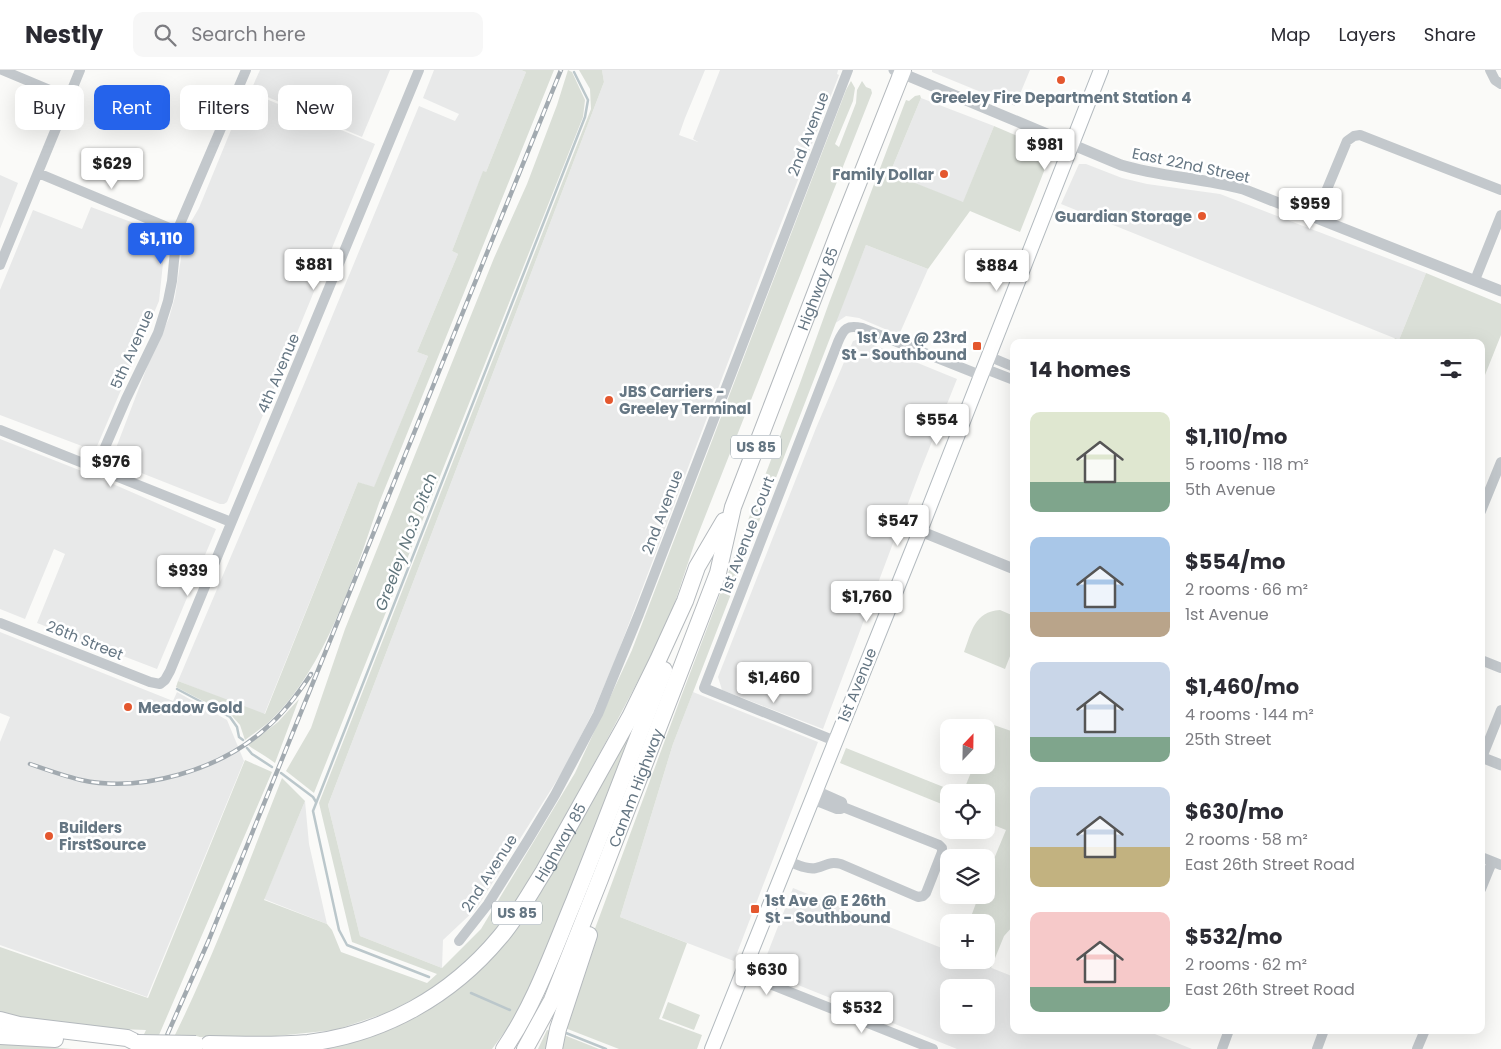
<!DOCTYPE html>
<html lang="en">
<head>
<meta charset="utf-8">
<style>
	:root { --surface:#fff; --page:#f7f7f7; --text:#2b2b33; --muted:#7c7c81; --line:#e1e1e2; --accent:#2563eb }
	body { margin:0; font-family:Poppins,sans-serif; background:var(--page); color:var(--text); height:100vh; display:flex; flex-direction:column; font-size:19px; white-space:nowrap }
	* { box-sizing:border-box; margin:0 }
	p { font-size:16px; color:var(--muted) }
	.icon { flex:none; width:28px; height:28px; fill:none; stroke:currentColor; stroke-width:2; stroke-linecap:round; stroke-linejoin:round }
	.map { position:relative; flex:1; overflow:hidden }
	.sheet { position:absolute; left:1010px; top:269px; width:475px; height:695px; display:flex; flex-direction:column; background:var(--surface); border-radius:10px; box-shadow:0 5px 20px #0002 }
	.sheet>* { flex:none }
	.banner { position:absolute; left:15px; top:15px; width:475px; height:45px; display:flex; gap:10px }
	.needle { width:32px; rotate:22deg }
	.fabs { position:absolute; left:940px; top:649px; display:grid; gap:10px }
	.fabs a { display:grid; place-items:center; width:55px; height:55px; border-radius:10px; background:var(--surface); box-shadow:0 5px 20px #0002; font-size:25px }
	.price { position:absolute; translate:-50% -42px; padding:0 11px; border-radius:5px; background:#fff; color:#222; font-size:16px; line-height:32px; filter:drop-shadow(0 1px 2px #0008) }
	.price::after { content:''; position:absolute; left:50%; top:30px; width:15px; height:11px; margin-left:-8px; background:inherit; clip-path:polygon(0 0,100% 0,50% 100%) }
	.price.active { background:var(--accent); color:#fff }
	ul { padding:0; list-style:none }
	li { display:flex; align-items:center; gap:15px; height:125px; padding:0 20px }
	li span { display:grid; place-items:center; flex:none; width:140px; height:100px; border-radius:10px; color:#555 }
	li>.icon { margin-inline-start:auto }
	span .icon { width:60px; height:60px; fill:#fffc; stroke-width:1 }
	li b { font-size:21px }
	h2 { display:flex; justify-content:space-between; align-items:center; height:60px; padding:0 20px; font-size:21px }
	.tag { padding:0 18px; border-radius:10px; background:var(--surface); box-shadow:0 5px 20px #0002; font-size:18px; line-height:45px }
	.tag.active { background:var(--accent); color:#fff }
	header { display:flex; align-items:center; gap:30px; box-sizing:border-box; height:70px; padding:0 25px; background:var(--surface); border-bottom:1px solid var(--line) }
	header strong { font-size:24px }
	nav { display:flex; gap:28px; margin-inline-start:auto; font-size:18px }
	.search { width:350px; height:45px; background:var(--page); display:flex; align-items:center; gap:12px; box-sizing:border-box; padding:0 18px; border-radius:10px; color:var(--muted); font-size:19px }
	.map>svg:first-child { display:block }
</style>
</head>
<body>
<header>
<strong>Nestly</strong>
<div class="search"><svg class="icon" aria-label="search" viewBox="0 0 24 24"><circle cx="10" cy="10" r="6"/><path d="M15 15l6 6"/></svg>Search here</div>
<nav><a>Map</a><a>Layers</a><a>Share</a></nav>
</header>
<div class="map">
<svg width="1501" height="979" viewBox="0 0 1501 979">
	<rect width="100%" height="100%" fill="#fafaf8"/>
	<path fill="#e8e9e9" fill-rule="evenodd" d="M 260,0 L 390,0 L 362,67 L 251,20 Z
		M 434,0 L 521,0 L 526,2 L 486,102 L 483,102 L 452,181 L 458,184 L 417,282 L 428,286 L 374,418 L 358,412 L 264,645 L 178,611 L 305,312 L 419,36 L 455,51 L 459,44 L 423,28 Z
		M 602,0 L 705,0 L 685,48 L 679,65 L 698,72 L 693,69 L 720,0 L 838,0 L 837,4 L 839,5 L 769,184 L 614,593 L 593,642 L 564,699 L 476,839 L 443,870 L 442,898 L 360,866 L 328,735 L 604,12 Z
		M 932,0 L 1030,0 L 1015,36 L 932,2 Z
		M 247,21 L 375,74 L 227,432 L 224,434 L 220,434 L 111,391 L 149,292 L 169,248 L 175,227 L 185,162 L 199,138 Z
		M 921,28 L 994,56 L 963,133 L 890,103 Z
		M 1079,94 L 1086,94 L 1122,108 L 1147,114 L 1220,124 L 1426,203 L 1399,270 L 1061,134 Z
		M 0,105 L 18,113 L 0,159 Z
		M 91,137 L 166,165 L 159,231 L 95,381 L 0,345 L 0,220 L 33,140 L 82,159 Z
		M 866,175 L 928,199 L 899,265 L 859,248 L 846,246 L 834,254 Z
		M 859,269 L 957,309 L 921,399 L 823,659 L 722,620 L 718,607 L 816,358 L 853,271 Z
		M 0,369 L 97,407 L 216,459 L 157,599 L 37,553 L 65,484 L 54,479 L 25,549 L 0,539 Z
		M 0,562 L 173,631 L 177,622 L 227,650 L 244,691 L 147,927 L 0,875 L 0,672 L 10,647 L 0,643 Z
		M 693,622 L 818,672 L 734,891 L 620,847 L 673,674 Z
		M 305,731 L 309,774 L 327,854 L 264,829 Z
		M 793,818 L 949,881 L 949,890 L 972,890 L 1014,907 L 1014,960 L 1145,960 L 1192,979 L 957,979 L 761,900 ZM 949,918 L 986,918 L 986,955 L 949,955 Z"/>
	<path fill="#dadfd7" d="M 521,0 L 554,0 L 379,433 C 355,503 326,597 272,649 C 264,657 254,663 245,670 L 240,655 L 232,646 L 176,617 L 178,611 L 265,644 L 358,412 L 374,417 L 428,286 L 417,282 L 458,184 L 452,181 L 483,101 L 486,102 L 526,2 Z
		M 568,0 L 572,2 L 585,30 L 583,47 L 314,723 L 286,701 L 311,658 L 345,559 L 494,188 L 527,114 L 557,35 Z
		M 579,0 L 602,0 L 604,12 L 328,735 L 360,866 L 442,898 L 481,859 L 575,703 L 632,580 L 846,20 L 851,11 L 855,18 L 853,31 L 835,74 L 839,77 L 856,33 L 857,20 L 862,11 L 866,17 L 871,19 L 872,23 L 695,472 L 674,535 L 658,573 L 601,681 L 535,801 L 519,828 L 491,866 L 472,889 L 434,919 L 406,933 L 389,942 L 335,960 L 276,966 L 199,967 L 168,979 C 212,892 246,799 282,708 L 305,731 L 264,830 L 327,854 L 332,860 L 341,882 L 427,913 L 437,904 L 352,872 L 319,733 L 591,39 L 590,19 Z
		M 920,25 L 921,28 L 890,103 L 963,132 L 994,56 L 1052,81 L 1020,162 L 970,141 L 928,199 L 866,175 L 673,674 L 620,847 L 687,873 L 659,949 L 702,965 L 697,979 L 619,979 L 565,958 L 593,864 L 681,627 L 799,316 L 829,233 L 904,35 L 906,30 L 909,31 L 915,26 Z
		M 1426,203 L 1501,234 L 1501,265 L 1481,315 L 1481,272 L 1393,272 L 1395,268 L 1399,270 Z
		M 1000,540 L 1014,546 L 1014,576 L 1005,599 L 964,582 C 972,561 974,542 1000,540 Z
		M 299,629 L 275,693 C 266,686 257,682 248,675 L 278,652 Z
		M 638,644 L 641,646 L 532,916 L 515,948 L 492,979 L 323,979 L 350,972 L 397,955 L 453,923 L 472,908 L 498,880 Z
		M 991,654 L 1014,662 L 1014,855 L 1004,866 L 991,898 L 972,890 L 986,890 L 986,852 L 969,852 L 979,825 L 986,825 L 986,808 L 1006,760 L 986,752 L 986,722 L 963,722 L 974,695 L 986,695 L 986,665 Z
		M 846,678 L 956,722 L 949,722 L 949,737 L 840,693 Z
		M 245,690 L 272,702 L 153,979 L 137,979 L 146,960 L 91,958 L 6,946 L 0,943 L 0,877 L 148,928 Z
		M 668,932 L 700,945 L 694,960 L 662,948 Z
		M 547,960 L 552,961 L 548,979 L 538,979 Z
		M 564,965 L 599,979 L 561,979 Z
		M 0,973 L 72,979 L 0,979 Z"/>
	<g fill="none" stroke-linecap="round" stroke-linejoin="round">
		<path stroke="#bbc7cb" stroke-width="2.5" d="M 177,619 L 230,647 L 237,657 L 239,667 L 243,670
			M 247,678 L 252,684 L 272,697
			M 281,703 L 313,727 L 316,732
			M 429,907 L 347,875 L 339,860 L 313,741 L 585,47 L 588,30 L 574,2
			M 471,923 L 510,940
			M 566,963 L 606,979"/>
		<g stroke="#b3babf" stroke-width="16">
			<path id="secondary" d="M 712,979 L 920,461 L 1101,0"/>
		</g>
		<g stroke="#b4b9bd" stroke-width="18">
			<g id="trunk">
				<path d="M 0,950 L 19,955 L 127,968 L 137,973"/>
				<path d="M 0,966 L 55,969"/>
				<path id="s1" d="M 209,974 C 241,975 275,976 308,973 C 383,964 451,926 500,867 C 517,847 530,823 544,801 L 630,647 L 658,590 L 685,531 L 697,497 L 724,451"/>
				<path d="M 504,979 C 535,934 553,881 574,831 C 605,754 634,677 664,600"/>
				<path id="s2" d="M 525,979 L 552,930 L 600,809 L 718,503 L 733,437 L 840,159 L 903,0"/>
				<path d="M 554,979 L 558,959 L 589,865"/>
			</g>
		</g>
		<path stroke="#c3c8cc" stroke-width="10" d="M 2,0 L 69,28
			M 1490,0 L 1495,10 L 1501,14
			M 38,103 L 177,161
			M 1315,148 L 1347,71 L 1354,66 L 1360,65 L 1501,120
			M 0,195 L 80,0
			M 1475,210 L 1501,145
			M 988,286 L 1014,297
			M 983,298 L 1014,310
			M 0,360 L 231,452
			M 96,398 L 126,329 L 158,263 L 168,231 L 172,211 L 177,161 L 246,0
			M 1481,441 L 1501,392
			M 0,553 L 150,612 L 160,614 L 165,610 L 170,601 C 191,551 211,501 232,451 C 295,301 357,150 419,0
			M 1481,590 L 1501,598
			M 835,671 L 704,618 L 838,272 C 844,258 847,255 862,258 L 980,305
			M 1481,690 L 1501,640
			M 812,729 L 837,739 L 841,739 L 843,737 L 842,732 L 815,720
			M 1481,787 L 1501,795
			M 788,791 C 796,794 807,800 816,798 C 827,796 828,791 841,794 L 918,827 L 923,826 L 926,823 L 942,782 L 942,778 L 939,775 L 843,737
			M 1481,819 L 1492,792
			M 459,871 L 488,834 L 528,770 L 555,725 L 598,644 L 639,544 L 848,0
			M 742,903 L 933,979
			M 1222,979 L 1229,960
			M 1317,979 L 1324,960
			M 1417,979 L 1425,960"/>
		<path stroke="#c3c8cc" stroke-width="11" d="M 894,0 L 1121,95 C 1161,107 1203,108 1243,119 L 1501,221
			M 920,461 L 1014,499
			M 1481,687 L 1501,695"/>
		<use href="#secondary" stroke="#fff" stroke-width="14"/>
		<use href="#trunk" stroke="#fff" stroke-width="16"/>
		<g stroke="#a2aab0" stroke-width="4.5">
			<path id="rail" d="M 30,694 C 47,700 64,706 81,710 C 141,723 220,700 265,659 C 284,643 298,624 311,604
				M 161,979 L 208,872 L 561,0"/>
		</g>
		<use href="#rail" stroke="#fff" stroke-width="2.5" stroke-dasharray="8" stroke-linecap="butt"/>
		<g stroke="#b4b9bd" stroke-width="18" stroke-linecap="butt">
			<path id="trunk-bridge" d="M 137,973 L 196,974"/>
		</g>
		<use href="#trunk-bridge" stroke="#fff" stroke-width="16"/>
	</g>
	<g fill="#e4572e" stroke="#fff" stroke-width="2">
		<circle cx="1061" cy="10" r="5"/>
		<circle cx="944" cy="104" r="5"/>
		<circle cx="1202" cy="146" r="5"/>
		<rect x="972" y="271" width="10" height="10" rx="2.5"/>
		<circle cx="609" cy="330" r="5"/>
		<circle cx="128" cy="637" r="5"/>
		<circle cx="49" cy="766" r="5"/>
		<rect x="750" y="834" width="10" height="10" rx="2.5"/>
	</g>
	<g text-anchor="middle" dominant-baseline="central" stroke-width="5" stroke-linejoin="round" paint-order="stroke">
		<g fill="#fff" stroke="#939fa8" stroke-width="1">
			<rect x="731" y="365.5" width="50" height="23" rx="4"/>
			<rect x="492" y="831.5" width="50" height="23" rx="4"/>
		</g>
		<g font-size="14" font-weight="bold" fill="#657683">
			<text x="756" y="377">US 85</text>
			<text x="517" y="843">US 85</text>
		</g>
		<g font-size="15" font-weight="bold" fill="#657683" stroke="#fff" text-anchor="start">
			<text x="1061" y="27" text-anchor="middle">Greeley Fire Department Station 4</text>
			<text x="934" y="104" text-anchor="end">Family Dollar</text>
			<text x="1192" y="146" text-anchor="end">Guardian Storage</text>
			<text x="967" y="267" text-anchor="end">1st Ave @ 23rd<tspan x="967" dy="17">St - Southbound</tspan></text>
			<text x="619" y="321">JBS Carriers -<tspan x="619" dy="17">Greeley Terminal</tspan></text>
			<text x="138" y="637">Meadow Gold</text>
			<text x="59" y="757">Builders<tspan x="59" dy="17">FirstSource</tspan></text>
			<text x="765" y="830">1st Ave @ E 26th<tspan x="765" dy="17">St - Southbound</tspan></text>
		</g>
		<g font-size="15" fill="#657683" stroke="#fff">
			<text transform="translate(808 64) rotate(-69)">2nd Avenue</text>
			<text transform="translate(1191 95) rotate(12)">East 22nd Street</text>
			<text stroke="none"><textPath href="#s2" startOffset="816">Highway 85</textPath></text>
			<text transform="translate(132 279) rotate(-66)">5th Avenue</text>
			<text transform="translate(278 303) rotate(-67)">4th Avenue</text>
			<text transform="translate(662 442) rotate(-69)">2nd Avenue</text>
			<text transform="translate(747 465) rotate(-69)">1st Avenue Court</text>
			<text transform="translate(85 570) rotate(22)">26th Street</text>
			<text transform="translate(857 615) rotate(-68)">1st Avenue</text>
			<text stroke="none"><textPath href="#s2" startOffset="284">CanAm Highway</textPath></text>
			<text stroke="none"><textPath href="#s1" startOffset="436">Highway 85</textPath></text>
			<text transform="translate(489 803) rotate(-57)">2nd Avenue</text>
		</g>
		<g font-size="16" font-style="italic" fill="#60757c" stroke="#fff">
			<text transform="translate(406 472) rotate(-69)">Greeley No.3 Ditch</text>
		</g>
	</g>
</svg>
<div class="fabs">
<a><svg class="needle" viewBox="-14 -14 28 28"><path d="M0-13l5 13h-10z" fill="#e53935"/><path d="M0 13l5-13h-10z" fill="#7c7c81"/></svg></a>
<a><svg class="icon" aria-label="locate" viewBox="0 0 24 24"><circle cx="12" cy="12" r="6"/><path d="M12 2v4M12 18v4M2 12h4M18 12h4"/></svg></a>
<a><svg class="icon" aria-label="layers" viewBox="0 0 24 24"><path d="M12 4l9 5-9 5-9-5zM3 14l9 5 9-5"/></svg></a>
<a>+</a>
<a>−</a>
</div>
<b class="price" style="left:1045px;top:101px">$981</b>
<b class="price" style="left:112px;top:120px">$629</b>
<b class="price" style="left:1310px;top:160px">$959</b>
<b class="price active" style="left:161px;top:195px">$1,110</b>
<b class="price" style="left:314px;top:221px">$881</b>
<b class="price" style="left:997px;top:222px">$884</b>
<b class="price" style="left:937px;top:376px">$554</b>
<b class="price" style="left:111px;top:418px">$976</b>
<b class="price" style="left:898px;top:477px">$547</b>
<b class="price" style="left:188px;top:527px">$939</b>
<b class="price" style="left:867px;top:553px">$1,760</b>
<b class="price" style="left:774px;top:634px">$1,460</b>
<b class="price" style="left:767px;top:926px">$630</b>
<b class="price" style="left:862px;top:964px">$532</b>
<div class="banner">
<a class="tag">Buy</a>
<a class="tag active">Rent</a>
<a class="tag">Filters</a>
<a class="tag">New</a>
</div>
<section class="sheet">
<h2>14 homes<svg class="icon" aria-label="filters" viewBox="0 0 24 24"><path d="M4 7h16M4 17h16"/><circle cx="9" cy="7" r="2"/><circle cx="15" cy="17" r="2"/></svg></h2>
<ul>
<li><span style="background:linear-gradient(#dfe7d0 70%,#7fa58c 0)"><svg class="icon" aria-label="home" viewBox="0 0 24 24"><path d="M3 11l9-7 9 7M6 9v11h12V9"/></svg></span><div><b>$1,110/mo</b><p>5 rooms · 118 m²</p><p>5th Avenue</p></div></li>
<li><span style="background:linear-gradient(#a9c7e8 75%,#b9a48a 0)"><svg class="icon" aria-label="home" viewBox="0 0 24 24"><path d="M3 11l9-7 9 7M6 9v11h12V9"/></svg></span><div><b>$554/mo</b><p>2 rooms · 66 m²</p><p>1st Avenue</p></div></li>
<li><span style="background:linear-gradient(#c9d6e8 75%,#7fa58c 0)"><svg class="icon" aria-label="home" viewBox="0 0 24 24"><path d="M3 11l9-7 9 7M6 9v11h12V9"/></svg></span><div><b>$1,460/mo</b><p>4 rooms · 144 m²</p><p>25th Street</p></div></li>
<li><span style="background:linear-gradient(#c9d6e8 60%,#c2b280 0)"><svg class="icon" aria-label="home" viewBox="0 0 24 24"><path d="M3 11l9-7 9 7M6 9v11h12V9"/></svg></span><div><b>$630/mo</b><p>2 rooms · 58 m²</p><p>East 26th Street Road</p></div></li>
<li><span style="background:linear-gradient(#f6c9c9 75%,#7fa58c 0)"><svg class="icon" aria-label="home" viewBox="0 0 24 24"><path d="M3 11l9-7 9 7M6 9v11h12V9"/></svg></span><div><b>$532/mo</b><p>2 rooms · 62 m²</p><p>East 26th Street Road</p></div></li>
</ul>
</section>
</div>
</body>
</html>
